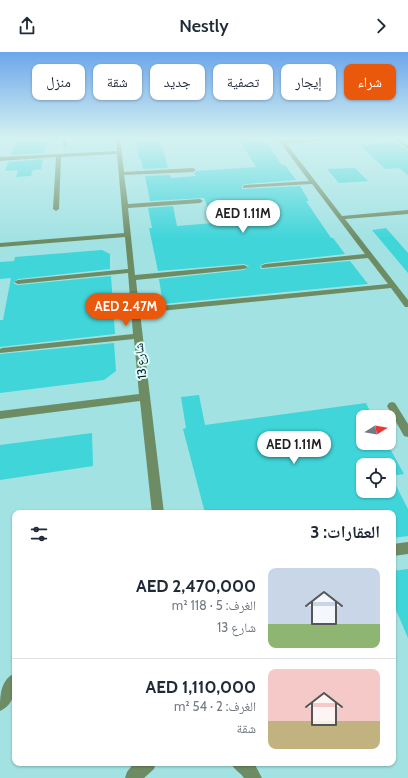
<!DOCTYPE html>
<html lang="ar">
<head>
<meta charset="utf-8">
<style>
	:root { --surface:#fff; --page:#f6f6f7; --text:#1f2937; --muted:#747a83; --line:#e0e1e3; --accent:#ea580c }
	body { margin:0; font-family:Cabin,"Noto Naskh Arabic",sans-serif; background:var(--page); color:var(--text); direction:rtl; height:100vh; display:flex; flex-direction:column; font-size:15px; white-space:nowrap }
	* { box-sizing:border-box; margin:0 }
	p { font-size:13px; color:var(--muted) }
	.icon { flex:none; width:22px; height:22px; fill:none; stroke:currentColor; stroke-width:2; stroke-linecap:round; stroke-linejoin:round }
	.map { position:relative; flex:1; overflow:hidden; direction:ltr }
	.drawer { position:absolute; left:12px; top:458px; width:384px; height:256px; display:flex; flex-direction:column; background:var(--surface); border-radius:8px; box-shadow:0 1px 3px #0004; direction:rtl }
	.drawer>* { flex:none }
	.guide { position:absolute; left:12px; top:12px; width:384px; height:36px; direction:rtl; display:flex; gap:8px }
	.needle { width:26px; rotate:79deg }
	.controls { position:absolute; left:356px; top:358px; display:grid; gap:8px }
	.controls a { display:grid; place-items:center; width:40px; height:40px; border-radius:8px; background:var(--surface); box-shadow:0 1px 3px #0004; font-size:20px }
	.price { position:absolute; translate:-50% -34px; padding:0 9px; border-radius:14px; background:#fff; color:#222; font-size:13px; line-height:26px; filter:drop-shadow(0 1px 2px #0008) }
	.price::after { content:''; position:absolute; left:50%; top:24px; width:12px; height:9px; margin-left:-6px; background:inherit; clip-path:polygon(0 0,100% 0,50% 100%) }
	.price.selected { background:var(--accent); color:#fff }
	ul { padding:0; list-style:none }
	li { display:flex; align-items:center; gap:12px; height:100px; padding:0 16px }
	li+li { border-top:1px solid var(--line) }
	li span { display:grid; place-items:center; flex:none; width:112px; height:80px; border-radius:8px; color:#555 }
	li>.icon { margin-inline-start:auto }
	span .icon { width:48px; height:48px; fill:#fffc; stroke-width:1 }
	li b { font-size:17px }
	h2 { display:flex; justify-content:space-between; align-items:center; height:48px; padding:0 16px; font-size:17px }
	.chip { padding:0 14px; border-radius:8px; background:var(--surface); box-shadow:0 1px 3px #0004; font-size:14px; line-height:36px }
	.chip.selected { background:var(--accent); color:#fff }
	header { display:flex; justify-content:space-between; align-items:center; height:52px; padding:0 16px; background:var(--surface); font-size:18px; font-weight:600 }
	.map>svg:first-child { display:block }
</style>
</head>
<body>
<header><svg class="icon" aria-label="forward" viewBox="0 0 24 24"><path d="M9 5l7 7-7 7"/></svg>Nestly<svg class="icon" aria-label="share" viewBox="0 0 24 24"><path d="M12 15V3M7 8l5-5 5 5M5 13v7h14v-7"/></svg></header>
<div class="map">
<svg width="408" height="726" viewBox="0 0 408 726">
	<rect width="100%" height="100%" fill="#a2e2e3"/>
	<path fill="#3fd5d9" fill-rule="evenodd" d="M 48,86 L 44,101 L 11,103 L 17,87 Z
		M 135,86 L 160,86 L 168,116 L 143,117 L 141,107 L 139,107 Z
		M 238,86 L 263,86 L 282,113 L 285,113 L 296,128 L 245,132 L 242,134 L 242,137 L 300,134 L 309,149 L 306,149 L 331,186 L 333,186 L 345,202 L 265,211 L 260,214 L 261,217 L 350,209 L 368,232 L 163,252 L 159,227 L 244,218 L 249,214 L 244,212 L 158,219 L 149,176 L 152,176 L 148,156 L 173,154 L 177,174 L 214,171 L 204,146 L 150,149 L 145,124 L 170,123 L 171,126 L 196,124 L 194,121 L 197,119 L 256,115 Z
		M 396,90 L 408,98 L 408,123 L 399,116 L 385,117 L 360,93 Z
		M 43,107 L 41,117 L 33,118 L 31,124 L 16,125 L 18,118 L 5,119 L 8,110 Z
		M 355,116 L 368,129 L 339,131 L 327,117 Z
		M 386,176 L 408,201 L 408,221 L 372,178 Z
		M 102,198 L 110,202 L 110,217 L 18,227 L 13,231 L 18,233 L 111,224 L 115,282 L 0,295 L 0,268 L 3,268 L 11,226 L 0,227 L 0,210 L 14,209 L 15,205 Z
		M 114,291 L 116,319 L 104,328 L 0,341 L 0,302 Z
		M 199,343 L 205,373 L 366,351 L 373,365 L 363,365 L 363,391 L 387,391 L 404,422 L 391,424 L 408,457 L 408,484 L 393,486 L 393,461 L 205,461 L 183,377 L 186,376 L 181,345 ZM 363,413 L 389,413 L 389,439 L 363,439 Z
		M 92,381 L 93,414 L 0,428 L 0,393 Z
		M 408,517 L 408,586 L 393,551 L 393,519 Z"/>
	<g fill="none" stroke-linecap="round" stroke-linejoin="round">
		<path fill="#6e8c64" fill-rule="evenodd" d="M 63,86 L 67,86 L 67,95 L 63,94 Z
			M 116,86 L 120,86 L 124,120 L 193,116 L 196,118 L 193,120 L 124,123 L 128,152 L 200,147 L 203,149 L 200,151 L 128,156 L 135,223 L 244,213 L 248,215 L 244,217 L 136,228 L 139,256 L 388,232 L 368,206 L 262,216 L 261,214 L 265,212 L 365,202 L 312,132 L 243,136 L 243,134 L 245,133 L 309,129 L 277,86 L 281,86 L 283,88 L 352,86 L 350,87 L 286,91 L 342,164 L 408,158 L 408,162 L 345,167 L 408,248 L 408,255 L 405,255 L 391,236 L 140,261 L 164,461 L 152,461 L 140,349 L 0,367 L 0,359 L 139,342 L 134,287 L 0,301 L 0,297 L 2,296 L 133,282 L 128,221 L 18,232 L 14,230 L 18,228 L 128,217 L 125,185 L 0,195 L 0,191 L 124,181 L 117,102 L 61,105 L 59,157 L 56,159 L 53,157 L 56,105 L 0,109 L 0,105 L 117,99 Z
			M 393,86 L 398,86 L 408,94 L 408,97 Z
			M 392,350 L 395,351 L 408,372 L 408,385 L 404,384 L 387,354 L 389,351 Z
			M 408,490 L 408,502 L 393,504 L 393,492 Z
			M 15,621 C 15,636 16,652 0,659 C 0,644 0,628 15,621 Z
			M 134,711 L 156,711 L 154,717 L 144,726 L 125,726 L 127,720 Z
			M 231,711 L 254,711 L 262,726 L 244,726 C 240,720 234,718 231,711 Z"/>
	</g>
	<linearGradient id="sky" x2="0" y2="1"><stop stop-color="#6ca6ea"/><stop offset="0.46" stop-color="#d5f2f2"/><stop offset="1" stop-color="#d5f2f2" stop-opacity="0"/></linearGradient>
	<rect width="408" height="187" fill="url(#sky)"/>
	<g text-anchor="middle" dominant-baseline="central" stroke-width="4" stroke-linejoin="round" paint-order="stroke">
		<g font-size="12" fill="#001112" stroke="#ddfcfd">
			<text transform="translate(140 309) rotate(-96)">شارع 13</text>
		</g>
	</g>
</svg>
<div class="controls">
<a><svg class="needle" viewBox="-14 -14 28 28"><path d="M0-13l5 13h-10z" fill="#e53935"/><path d="M0 13l5-13h-10z" fill="#747a83"/></svg></a>
<a><svg class="icon" aria-label="locate" viewBox="0 0 24 24"><circle cx="12" cy="12" r="6"/><path d="M12 2v4M12 18v4M2 12h4M18 12h4"/></svg></a>
</div>
<b class="price" style="left:243px;top:182px">AED 1.11M</b>
<b class="price selected" style="left:126px;top:275px">AED 2.47M</b>
<b class="price" style="left:294px;top:413px">AED 1.11M</b>
<div class="guide">
<a class="chip selected">شراء</a>
<a class="chip">إيجار</a>
<a class="chip">تصفية</a>
<a class="chip">جديد</a>
<a class="chip">شقة</a>
<a class="chip">منزل</a>
</div>
<section class="drawer">
<h2>العقارات: 3<svg class="icon" aria-label="filters" viewBox="0 0 24 24"><path d="M4 7h16M4 17h16"/><circle cx="9" cy="7" r="2"/><circle cx="15" cy="17" r="2"/></svg></h2>
<ul>
<li><span style="background:linear-gradient(#c9d6e8 70%,#8fb573 0)"><svg class="icon" aria-label="home" viewBox="0 0 24 24"><path d="M3 11l9-7 9 7M6 9v11h12V9"/></svg></span><div><b>AED 2,470,000</b><p>الغرف: 5 · 118 m²</p><p>شارع 13</p></div></li>
<li><span style="background:linear-gradient(#f6c9c9 65%,#c2b280 0)"><svg class="icon" aria-label="home" viewBox="0 0 24 24"><path d="M3 11l9-7 9 7M6 9v11h12V9"/></svg></span><div><b>AED 1,110,000</b><p>الغرف: 2 · 54 m²</p><p>شقة</p></div></li>
</ul>
</section>
</div>
</body>
</html>
